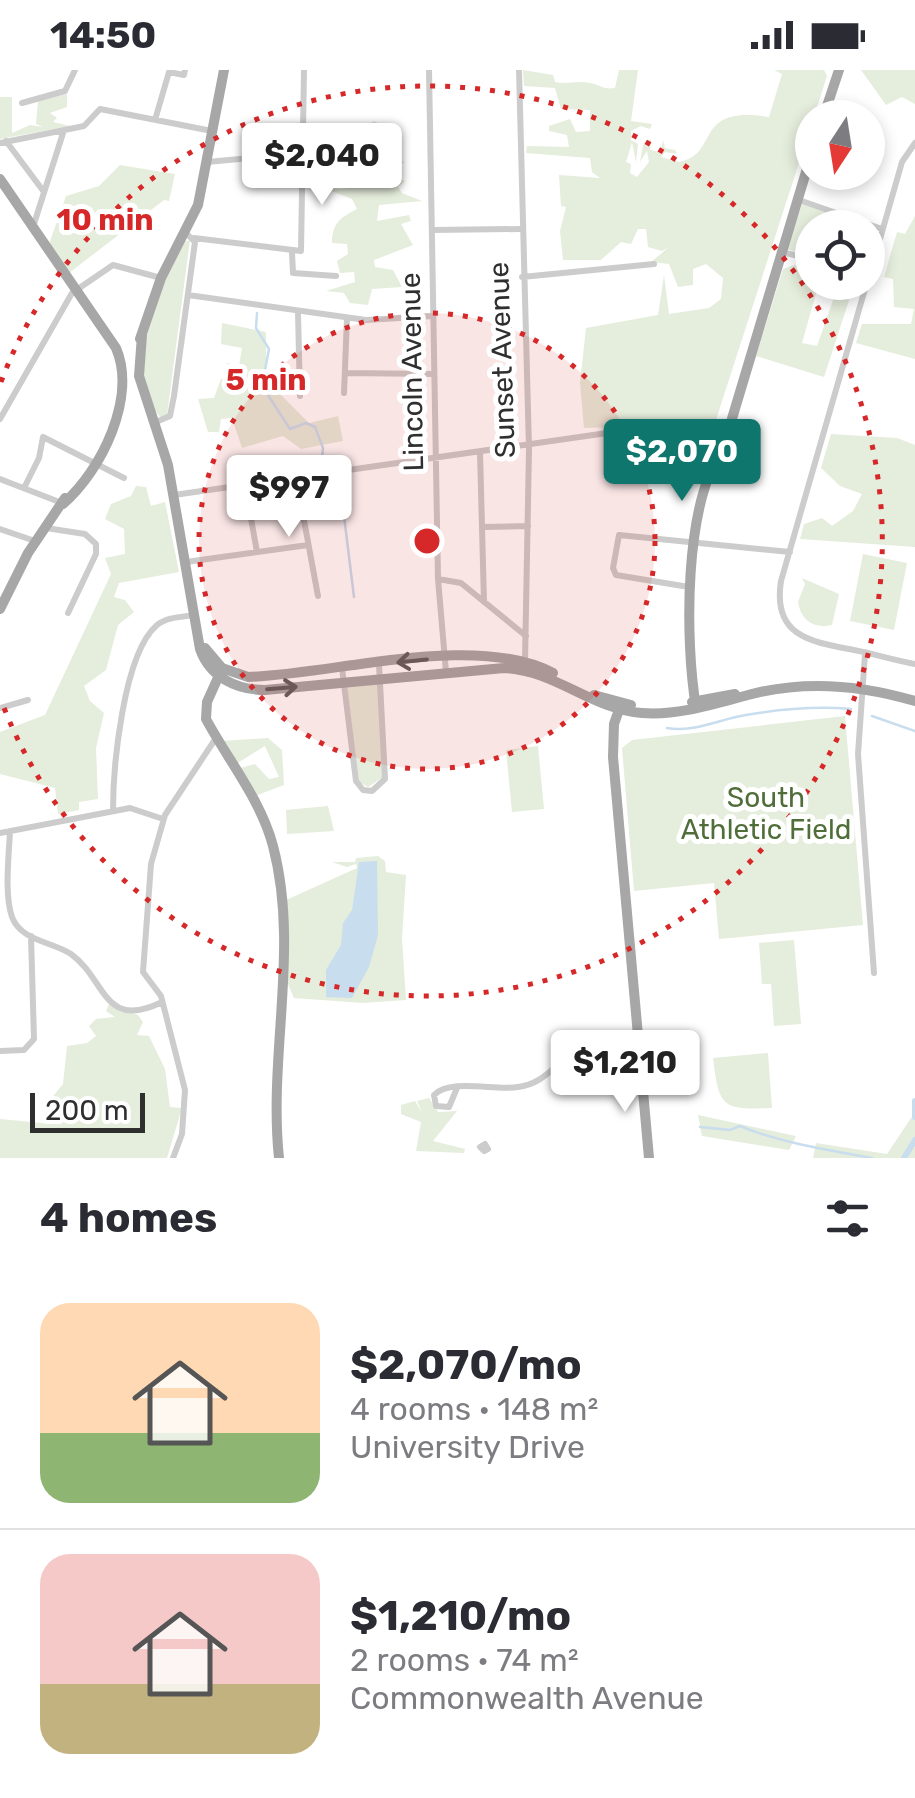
<!DOCTYPE html>
<html lang="en">
<head>
<meta charset="utf-8">
<style>
	:root { --surface:#fff; --page:#f2f2f3; --text:#2b2b33; --muted:#7c7c81; --line:#e1e1e2; --accent:#0f766e }
	body { margin:0; font-family:Rubik,sans-serif; background:var(--page); color:var(--text); height:100vh; display:flex; flex-direction:column; font-size:38px; white-space:nowrap }
	* { box-sizing:border-box; margin:0 }
	p { font-size:32px; color:var(--muted) }
	.icon { flex:none; width:55px; height:55px; fill:none; stroke:currentColor; stroke-width:2; stroke-linecap:round; stroke-linejoin:round }
	.map { position:relative; height:1088px; overflow:hidden }
	.details { display:flex; flex-direction:column; background:var(--surface); flex:1 }
	.details>* { flex:none }
	.needle { width:65px; rotate:192deg }
	.fabs { position:absolute; left:795px; top:30px; display:grid; gap:20px }
	.fabs a { display:grid; place-items:center; width:90px; height:90px; border-radius:50%; background:var(--surface); box-shadow:0 5px 15px #0003; font-size:50px }
	.scale { position:absolute; left:30px; bottom:25px; width:115px; box-sizing:border-box; padding-left:10px; border:5px solid #2f2f2f; border-top:0; font-size:28px; line-height:35px; white-space:nowrap; color:#2f2f2f; -webkit-text-stroke:8px #fff; paint-order:stroke }
	.price { position:absolute; translate:-50% -85px; padding:0 22px; border-radius:10px; background:#fff; color:#222; font-size:32px; line-height:65px; filter:drop-shadow(0 2px 5px #0008) }
	.price::after { content:''; position:absolute; left:50%; top:60px; width:30px; height:22px; margin-left:-15px; background:inherit; clip-path:polygon(0 0,100% 0,50% 100%) }
	.price.selected { background:var(--accent); color:#fff }
	ul { padding:0; list-style:none }
	li { display:flex; align-items:center; gap:30px; height:250px; padding:0 40px }
	li+li { border-top:2px solid var(--line) }
	li span { display:grid; place-items:center; flex:none; width:280px; height:200px; border-radius:30px; color:#555 }
	li>.icon { margin-inline-start:auto }
	span .icon { width:120px; height:120px; fill:#fffc; stroke-width:1 }
	li b { font-size:42px }
	h2 { display:flex; justify-content:space-between; align-items:center; height:120px; padding:0 40px; font-size:42px }
	.status { display:flex; justify-content:space-between; align-items:center; height:70px; padding:0 50px; background:var(--surface); direction:ltr }
	.status svg { height:28px; fill:currentColor }
	.map>svg:first-child { display:block }
</style>
</head>
<body>
<div class="status"><b>14:50</b><svg viewBox="0 0 49 12"><path d="M0 12V9h3v3zM5 12V6h3v6zM10 12V3h3v9zM15 12V0h3v12zM26 1h20v11H26zM47 4h2v5h-2z"/></svg></div>
<div class="map">
<svg width="915" height="1088" viewBox="0 0 915 1088">
	<rect width="100%" height="100%" fill="#fff"/>
	<path fill="#e5eddc" d="M 523,0 L 553,5 L 555,12 C 567,15 577,10 590,13 C 601,15 603,20 615,18 L 619,0 L 638,0 L 631,51 L 652,54 L 650,59 L 641,56 L 631,61 L 631,70 L 638,74 L 636,92 L 632,72 L 626,92 L 631,94 L 630,103 L 637,107 L 649,92 L 647,81 L 640,92 L 643,75 L 651,69 L 650,80 L 661,82 L 663,70 L 665,78 L 675,80 L 677,84 L 665,82 L 661,87 L 680,92 C 721,83 692,35 769,47 L 782,4 L 774,0 L 824,0 L 827,6 L 714,356 L 704,362 L 667,356 L 584,358 L 580,313 L 586,258 L 658,245 L 664,205 L 669,244 L 709,238 L 721,229 L 723,208 L 706,194 L 693,199 L 693,215 L 678,217 L 669,194 L 651,192 L 669,177 L 662,181 L 648,177 L 646,159 L 638,159 L 631,174 L 621,172 L 601,190 L 563,190 L 560,161 L 566,137 L 561,136 L 559,105 L 600,108 L 592,102 L 590,88 L 526,83 L 527,76 L 569,77 L 567,65 L 549,61 L 549,56 L 570,49 L 576,62 L 590,61 L 590,40 L 561,39 L 555,18 L 524,16 Z
		M 861,0 L 915,0 L 915,34 L 902,27 L 886,35 Z
		M 67,24 L 67,37 L 50,43 L 57,48 L 53,52 L 70,56 L 0,69 L 0,27 L 12,27 L 12,63 L 30,55 L 43,57 L 36,54 L 38,31 Z
		M 374,51 L 392,61 L 392,75 L 380,75 L 379,85 L 405,92 L 393,98 L 391,105 L 405,111 L 398,117 L 402,123 L 422,131 L 379,135 L 377,151 L 409,145 L 411,151 L 401,154 L 413,175 L 374,190 L 375,197 L 393,200 L 402,217 L 372,219 L 368,235 L 350,233 L 344,223 L 326,221 L 355,212 L 354,202 L 340,203 L 337,191 L 348,184 L 347,174 L 332,173 C 332,153 341,147 357,139 L 352,129 L 329,120 L 368,116 L 372,105 L 367,89 L 345,74 L 349,62 L 366,71 L 369,66 L 364,57 Z
		M 120,95 L 175,104 L 169,131 L 164,130 L 69,203 L 49,174 L 66,126 L 99,116 Z
		M 802,134 L 874,159 L 878,165 L 868,197 L 868,158 L 812,158 L 812,187 L 787,179 Z
		M 915,146 L 915,289 L 856,273 L 862,254 L 911,254 L 914,239 L 894,237 L 893,209 L 884,207 L 897,162 L 905,164 Z
		M 190,170 L 167,345 L 161,348 C 117,300 158,218 184,172 Z
		M 794,195 L 812,201 L 812,212 L 819,213 L 802,273 L 817,276 L 839,213 L 853,218 L 824,307 L 756,286 L 783,199 Z
		M 222,253 L 266,262 L 266,323 L 280,324 L 309,353 L 338,346 L 343,371 L 301,379 L 283,366 L 242,378 L 232,348 L 221,349 L 219,362 L 208,362 L 198,329 L 214,328 L 221,309 L 235,306 L 225,301 L 227,293 L 239,296 L 242,278 L 221,274 Z
		M 831,364 L 897,368 L 915,375 L 915,477 L 800,469 L 804,454 L 822,448 L 832,456 L 853,441 L 862,424 L 840,416 L 821,398 Z
		M 136,416 L 146,417 L 151,436 L 165,432 L 179,502 L 119,513 L 114,527 L 125,530 L 134,542 L 118,555 L 106,600 L 84,616 L 90,631 L 104,643 L 96,678 L 98,729 L 79,732 L 79,740 L 58,744 L 55,718 L 0,704 L 0,662 L 45,645 L 111,504 L 105,488 L 125,484 L 124,459 L 105,449 L 111,434 L 131,426 Z
		M 863,484 L 907,493 L 894,560 L 850,551 Z
		M 802,508 L 839,524 L 832,555 C 814,559 801,551 798,532 L 805,514 Z
		M 378,614 L 383,707 L 368,717 L 359,712 L 347,617 Z
		M 845,646 L 863,855 L 719,869 L 714,813 L 634,821 L 622,678 L 632,670 Z
		M 268,668 L 282,680 L 284,715 L 255,726 L 237,699 L 255,694 L 269,709 L 279,707 L 265,676 L 236,694 L 222,671 Z
		M 538,676 L 544,739 L 512,742 L 506,680 Z
		M 328,736 L 334,761 L 287,764 L 286,740 Z
		M 378,786 L 385,791 L 386,802 L 406,805 L 402,868 L 406,930 L 363,933 L 294,928 L 287,912 L 286,830 L 357,798 L 356,794 L 347,797 L 332,792 L 355,792 L 356,788 Z
		M 794,870 L 801,954 L 774,956 L 771,914 L 762,914 L 759,873 Z
		M 109,934 L 138,945 L 143,952 L 137,965 L 149,966 L 165,999 L 170,1037 L 182,1038 L 167,1088 L 0,1088 L 0,1049 L 52,1054 L 45,1036 L 63,1014 L 67,976 L 87,973 L 96,966 L 89,956 L 96,949 L 115,947 L 106,941 Z
		M 768,983 L 772,1038 C 722,1040 719,1038 713,988 Z
		M 429,1028 L 438,1042 L 457,1041 L 433,1071 L 465,1079 L 464,1083 L 416,1081 L 421,1052 L 401,1044 L 401,1035 L 415,1031 L 422,1042 L 417,1031 Z
		M 915,1042 L 915,1088 L 813,1088 L 816,1073 L 887,1084 Z
		M 698,1045 L 796,1066 L 789,1080 L 702,1066 Z"/>
	<path fill="#c8ddee" d="M 377,791 L 378,865 L 369,897 L 352,928 L 326,927 L 326,900 L 341,875 L 343,853 L 352,840 L 359,792 Z"/>
	<g fill="none" stroke-linecap="round" stroke-linejoin="round">
		<path stroke="#c8ddee" stroke-width="2.5" d="M 257,243 L 256,258 L 269,279 L 262,316 L 290,359 L 306,353 L 315,357 L 323,378 L 321,398
			M 323,410 L 329,425 L 342,430 L 354,527
			M 872,646 L 915,661
			M 667,658 C 693,663 720,649 746,645 C 781,639 816,636 851,639
			M 700,1057 L 730,1060 L 740,1056 C 778,1072 827,1080 872,1088"/>
		<path stroke="#c8ddee" stroke-width="6" d="M 915,1031 L 915,1047
			M 904,1088 L 915,1070"/>
		<path stroke="#ccc" stroke-width="6" d="M 429,0 L 438,509 L 446,602
			M 519,0 L 529,379 L 525,591
			M 22,33 L 65,21 L 75,0
			M 155,50 L 169,2 L 184,5 L 185,0
			M 6,71 L 44,122
			M 0,73 L 84,56 L 100,39 L 212,61
			M 207,92 L 305,83
			M 799,130 L 882,159
			M 33,157 L 64,60
			M 432,160 L 520,159
			M 194,168 L 301,181 L 304,0
			M 781,182 L 812,189
			M 292,183 L 293,203 L 336,206
			M 522,207 L 654,194
			M 868,211 L 902,92 L 915,73
			M 867,212 L 781,511 C 772,567 812,572 854,580 C 874,584 894,590 915,594
			M 188,225 L 366,250 L 433,246
			M 298,243 L 300,326
			M 345,303 L 434,304
			M 344,323 L 347,248
			M 0,349 L 72,223 L 113,195 L 161,208
			M 156,352 L 170,346 L 174,326 L 195,172 L 186,163
			M 480,382 L 484,532
			M 296,407 L 318,526
			M 0,409 L 62,433
			M 245,415 L 257,482
			M 24,418 L 39,388 L 43,367 L 124,408
			M 174,425 L 614,362 L 656,361 L 716,370
			M 482,457 L 528,456
			M 46,458 L 85,464 L 96,474 L 96,484 L 68,543
			M 0,459 L 35,471
			M 186,492 L 308,475
			M 438,509 L 461,513 L 526,566
			M 689,517 L 616,505 L 613,498 L 619,465 L 790,482
			M 865,584 L 858,684 L 874,903
			M 342,598 L 356,711 L 363,720 L 372,721 L 385,709 L 379,594
			M 0,638 L 28,630
			M 113,741 C 113,698 123,584 157,555 C 167,547 182,547 194,545
			M 10,761 C 9,785 4,824 12,847 C 21,871 53,872 71,884 C 106,909 103,961 162,932
			M 0,763 L 130,738 L 163,749
			M 0,981 L 24,980 L 34,969 L 31,866
			M 457,1018 L 449,1037 L 436,1036 L 434,1025 C 451,1008 495,1021 518,1017 C 542,1014 553,997 571,985 C 589,975 621,973 641,971
			M 485,1074 L 488,1079 L 484,1081 L 480,1077 Z
			M 173,1088 L 182,1064 L 185,1020 L 161,926 L 143,902 L 151,794 L 165,745 L 216,668"/>
		<path stroke="#a7a7a7" stroke-width="10" d="M 823,48 L 839,0
			M 0,109 L 116,278 C 137,327 102,400 63,434
			M 142,265 L 139,306 L 168,395 L 200,579 C 210,607 236,620 265,620 L 504,598 C 555,600 591,639 642,643 C 677,646 714,634 748,625 C 803,610 861,615 915,631
			M 140,269 L 161,208 L 198,135 L 224,0
			M 725,372 L 812,82
			M 0,539 L 28,483 L 65,428
			M 205,578 L 222,598 L 248,607 C 336,604 475,562 553,603
			M 221,601 L 207,632 L 206,649 C 228,690 261,730 273,776 C 300,878 268,985 279,1088
			M 594,625 L 631,635
			M 692,632 L 735,624
			M 621,634 L 614,654 L 613,687 L 649,1088
			M 696,637 C 685,572 683,430 725,377 L 717,369"/>
	</g>
	<defs><path id="oneway-shaft" d="M-6 0H5M1.5-3L5.5 0L1.5 3" fill="none" stroke-width="1.6" stroke-linecap="round" stroke-linejoin="round" transform="scale(2.5)"/></defs>
	<g stroke="#5f5f5f">
		<use href="#oneway-shaft" transform="translate(412 591) rotate(174)"/>
		<use href="#oneway-shaft" transform="translate(282 618) rotate(-5)"/>
	</g>
	<circle cx="427" cy="471" r="228" fill="#d62828" fill-opacity=".12"/>
	<g fill="none" stroke="#d62828" stroke-width="5" stroke-dasharray="5 10">
		<circle cx="427" cy="471" r="228"/>
		<path d="M1 312A455 455 0 1 1 1 630"/>
	</g>
	<g text-anchor="middle" dominant-baseline="central" stroke-width="10" stroke-linejoin="round" paint-order="stroke">
		<g font-size="28" fill="#2f2f2f" stroke="#fff">
			<text transform="translate(502 290) rotate(-92)">Sunset Avenue</text>
			<text transform="translate(412 302) rotate(-91)">Lincoln Avenue</text>
		</g>
		<g font-size="28" fill="#506e39" stroke="#fff">
			<text x="766" y="727">South<tspan x="766" dy="32">Athletic Field</tspan></text>
		</g>
	</g>
	<circle cx="427" cy="471" r="15" fill="#d62828" stroke="#fff" stroke-width="5"/>
	<g font-size="30" text-anchor="middle" font-weight="bold" fill="#d62828" stroke="#fff" stroke-width="10" stroke-linejoin="round" paint-order="stroke">
		<text x="105" y="160">10 min</text>
		<text x="266" y="320">5 min</text>
	</g>
</svg>
<div class="fabs">
<a><svg class="needle" viewBox="-14 -14 28 28"><path d="M0-13l5 13h-10z" fill="#e53935"/><path d="M0 13l5-13h-10z" fill="#7c7c81"/></svg></a>
<a><svg class="icon" aria-label="locate" viewBox="0 0 24 24"><circle cx="12" cy="12" r="6"/><path d="M12 2v4M12 18v4M2 12h4M18 12h4"/></svg></a>
</div>
<div class="scale">200 m</div>
<b class="price" style="left:322px;top:138px">$2,040</b>
<b class="price selected" style="left:682px;top:434px">$2,070</b>
<b class="price" style="left:289px;top:470px">$997</b>
<b class="price" style="left:625px;top:1045px">$1,210</b>
</div>
<section class="details">
<h2>4 homes<svg class="icon" aria-label="filters" viewBox="0 0 24 24"><path d="M4 7h16M4 17h16"/><circle cx="9" cy="7" r="2"/><circle cx="15" cy="17" r="2"/></svg></h2>
<ul>
<li><span style="background:linear-gradient(#ffd9b3 65%,#8fb573 0)"><svg class="icon" aria-label="home" viewBox="0 0 24 24"><path d="M3 11l9-7 9 7M6 9v11h12V9"/></svg></span><div><b>$2,070/mo</b><p>4 rooms · 148 m²</p><p>University Drive</p></div></li>
<li><span style="background:linear-gradient(#f6c9c9 65%,#c2b280 0)"><svg class="icon" aria-label="home" viewBox="0 0 24 24"><path d="M3 11l9-7 9 7M6 9v11h12V9"/></svg></span><div><b>$1,210/mo</b><p>2 rooms · 74 m²</p><p>Commonwealth Avenue</p></div></li>
</ul>
</section>
</body>
</html>
